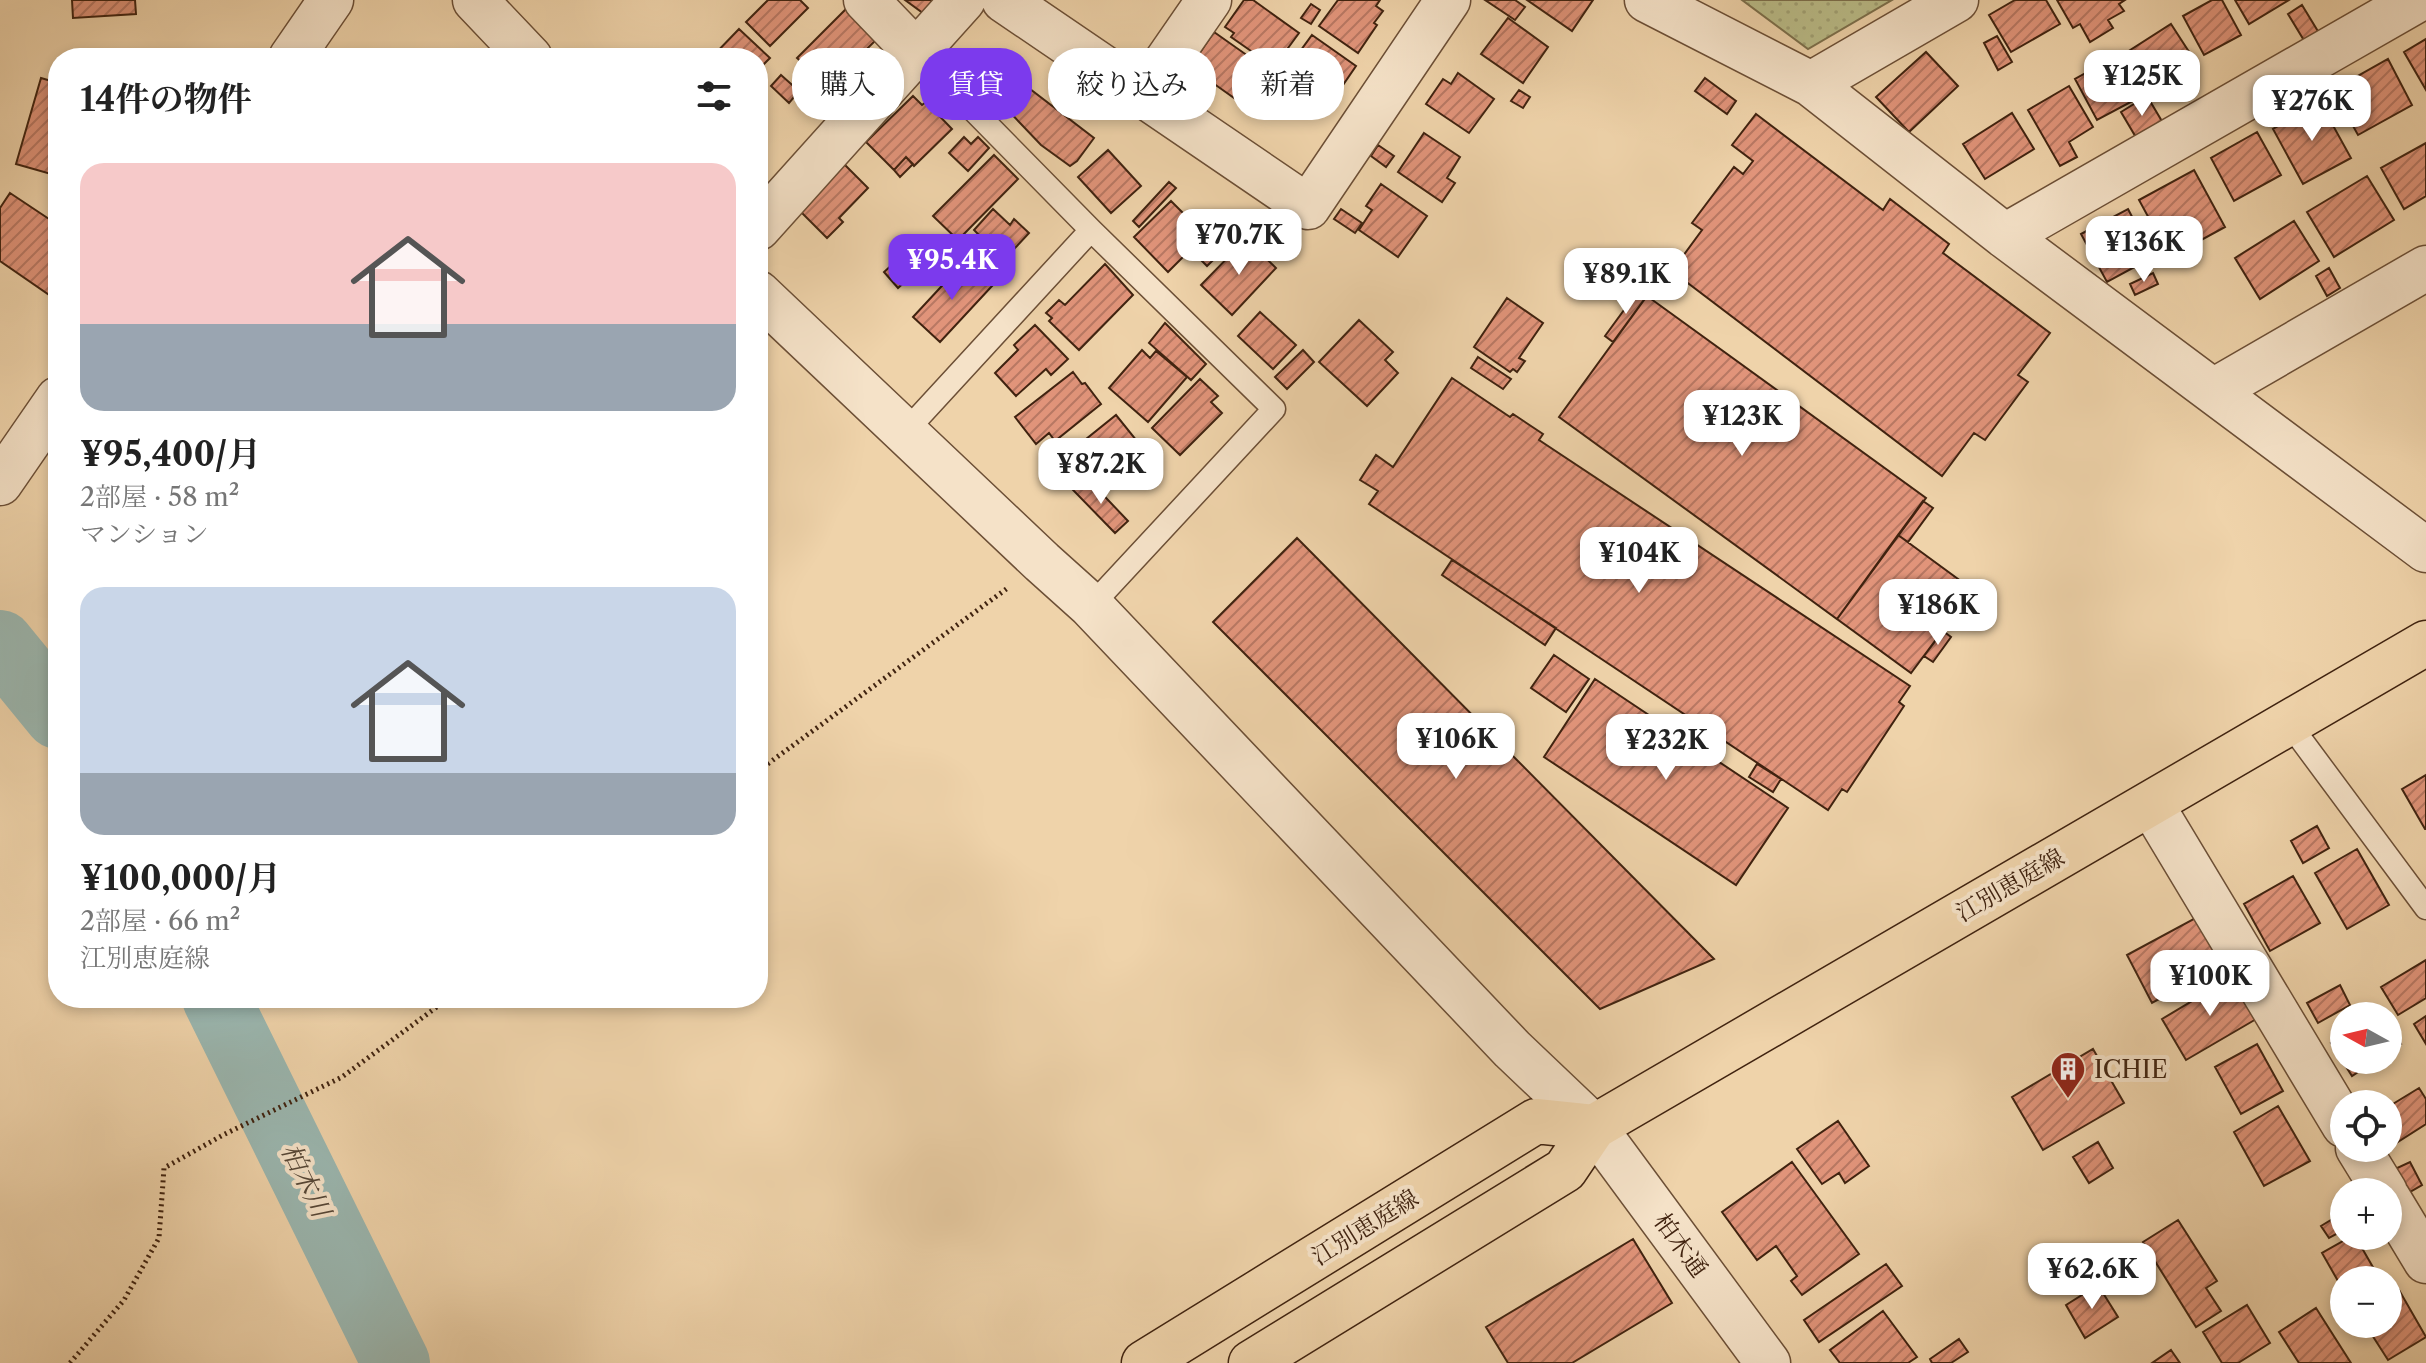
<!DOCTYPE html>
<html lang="ja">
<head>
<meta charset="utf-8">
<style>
	:root { --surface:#fff; --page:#f6f6f6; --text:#222; --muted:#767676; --accent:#7c3aed }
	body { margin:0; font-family:"Libre Caslon Text","Noto Serif JP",serif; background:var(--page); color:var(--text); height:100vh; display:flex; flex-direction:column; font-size:30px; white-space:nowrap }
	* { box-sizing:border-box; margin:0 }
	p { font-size:26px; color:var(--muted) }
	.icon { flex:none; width:44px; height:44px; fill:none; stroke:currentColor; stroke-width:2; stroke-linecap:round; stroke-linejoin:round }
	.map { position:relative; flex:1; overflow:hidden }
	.side { position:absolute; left:48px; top:48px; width:720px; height:960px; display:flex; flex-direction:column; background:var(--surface); border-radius:32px; box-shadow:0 4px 12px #0003 }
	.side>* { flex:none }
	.hud { position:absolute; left:792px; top:48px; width:760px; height:72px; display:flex; gap:16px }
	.needle { width:52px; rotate:278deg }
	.fabs { position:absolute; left:2330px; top:1002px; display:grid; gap:16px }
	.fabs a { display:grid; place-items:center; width:72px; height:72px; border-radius:50%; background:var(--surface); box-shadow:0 4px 12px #0003; font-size:40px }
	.price { position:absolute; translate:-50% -68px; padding:0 18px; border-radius:16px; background:#fff; color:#222; font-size:26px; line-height:52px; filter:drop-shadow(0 2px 4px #0008) }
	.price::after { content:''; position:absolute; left:50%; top:48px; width:24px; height:18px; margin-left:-12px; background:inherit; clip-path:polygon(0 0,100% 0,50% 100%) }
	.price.active { background:var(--accent); color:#fff }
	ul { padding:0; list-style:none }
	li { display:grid; align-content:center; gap:16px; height:424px; padding:0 32px }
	li span { display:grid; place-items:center; height:248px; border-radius:24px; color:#555 }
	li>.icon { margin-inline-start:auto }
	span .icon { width:144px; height:144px; fill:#fffc; stroke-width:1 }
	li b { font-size:34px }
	h2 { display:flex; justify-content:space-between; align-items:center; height:96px; padding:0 32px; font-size:34px }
	.tag { padding:0 28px; border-radius:32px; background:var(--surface); box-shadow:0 4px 12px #0003; font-size:28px; line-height:72px }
	.tag.active { background:var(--accent); color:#fff }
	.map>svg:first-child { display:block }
</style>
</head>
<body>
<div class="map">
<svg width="2426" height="1363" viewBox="0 0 2426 1363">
	<defs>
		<pattern id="grass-dots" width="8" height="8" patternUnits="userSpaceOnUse" patternTransform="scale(2)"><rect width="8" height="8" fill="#babc88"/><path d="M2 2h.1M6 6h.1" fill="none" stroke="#a1a174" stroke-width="1.8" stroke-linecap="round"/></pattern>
		<pattern id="building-hatch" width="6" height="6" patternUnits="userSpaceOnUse" patternTransform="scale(2)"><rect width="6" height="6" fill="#e1947a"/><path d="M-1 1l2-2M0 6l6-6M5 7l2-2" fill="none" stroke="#b87863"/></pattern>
	</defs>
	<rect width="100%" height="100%" fill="#efd3aa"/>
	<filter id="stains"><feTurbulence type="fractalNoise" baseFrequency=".0025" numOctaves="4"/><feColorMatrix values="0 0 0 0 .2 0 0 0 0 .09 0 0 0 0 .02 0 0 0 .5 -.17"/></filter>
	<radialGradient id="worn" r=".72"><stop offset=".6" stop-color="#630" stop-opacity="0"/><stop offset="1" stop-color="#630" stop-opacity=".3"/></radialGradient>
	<path fill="url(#grass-dots)" stroke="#7d704c" stroke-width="2" d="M 1742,0 L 1892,0 L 1808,49 Z"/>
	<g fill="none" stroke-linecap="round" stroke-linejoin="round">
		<path stroke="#9bb7b0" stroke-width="68" d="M 0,644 L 58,715
			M 216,998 L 396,1363"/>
	</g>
	<path fill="url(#building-hatch)" stroke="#402310" stroke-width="2" d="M 72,0 L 135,0 L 136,14 L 73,18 Z
		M 768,0 L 800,0 L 808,8 L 770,46 L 746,22 Z
		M 905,0 L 930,0 L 935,4 L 927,16 Z
		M 1244,0 L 1253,0 L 1299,33 L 1274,67 L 1231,37 L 1234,33 L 1225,27 Z
		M 1338,0 L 1380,0 L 1376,6 L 1383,11 L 1374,23 L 1377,25 L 1358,53 L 1319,26 Z
		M 1485,0 L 1515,0 L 1525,7 L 1515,20 Z
		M 1527,0 L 1593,0 L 1572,31 Z
		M 2015,0 L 2046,0 L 2060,24 L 2011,52 L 1989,15 Z
		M 2057,0 L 2125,0 L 2119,4 L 2124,11 L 2108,20 L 2113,28 L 2090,42 L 2080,24 L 2073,28 Z
		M 2212,0 L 2222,0 L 2241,35 L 2204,55 L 2183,16 Z
		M 2235,0 L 2289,0 L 2249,24 Z
		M 1311,4 L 1320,10 L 1311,24 L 1301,18 Z
		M 850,5 L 881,35 L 823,92 L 804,73 L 809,69 L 797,58 Z
		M 2302,5 L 2319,33 L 2305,42 L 2288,14 Z
		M 1508,18 L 1548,47 L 1523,83 L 1481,54 Z
		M 2171,24 L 2193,58 L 2146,88 L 2124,54 Z
		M 739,29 L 770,58 L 758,70 L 758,58 L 711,58 Z
		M 1214,32 L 1275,75 L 1251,110 L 1203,76 L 1197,57 Z
		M 1312,35 L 1356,66 L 1332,101 L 1311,86 L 1306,93 L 1282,76 Z
		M 1997,36 L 2012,62 L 1998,70 L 1984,43 Z
		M 2426,39 L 2426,90 L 2404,52 Z
		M 1926,52 L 1958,86 L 1909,132 L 1876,97 Z
		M 2120,54 L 2142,96 L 2097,120 L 2075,79 Z
		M 2388,59 L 2412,105 L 2358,135 L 2333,90 Z
		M 993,69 L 1008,72 L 1094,138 L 1077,161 L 1070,166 L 1041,145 L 984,85 L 982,76 L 986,70 Z
		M 1458,73 L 1494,99 L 1469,133 L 1426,104 L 1443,79 L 1451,84 Z
		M 781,75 L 799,91 L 789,103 L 771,86 Z
		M 41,78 L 58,83 L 58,176 L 16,164 Z
		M 1705,78 L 1736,101 L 1727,114 L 1695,91 Z
		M 2069,86 L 2093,127 L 2069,142 L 2077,157 L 2060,166 L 2028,110 Z
		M 1519,90 L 1530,97 L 1523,108 L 1511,101 Z
		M 913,96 L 922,105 L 926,102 L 952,129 L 914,166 L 906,157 L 894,170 L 866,142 Z
		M 2147,96 L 2163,123 L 2137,139 L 2121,112 Z
		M 2320,102 L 2351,158 L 2303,184 L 2273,129 Z
		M 2012,113 L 2034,149 L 1985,179 L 1963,144 Z
		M 1756,114 L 1883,210 L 1890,199 L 1949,244 L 1943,253 L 2050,333 L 2018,375 L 2028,382 L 1985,440 L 1974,433 L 1942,476 L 1672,271 L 1702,230 L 1692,223 L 1734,167 L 1743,174 L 1753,161 L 1732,145 Z
		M 2257,132 L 2281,175 L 2234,201 L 2211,158 Z
		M 1424,133 L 1460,157 L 1447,178 L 1455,183 L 1442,202 L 1398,172 Z
		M 964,137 L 971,144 L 978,137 L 989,148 L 968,171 L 949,153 Z
		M 2426,143 L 2426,196 L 2404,209 L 2381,168 Z
		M 1378,145 L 1394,156 L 1386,167 L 1371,156 Z
		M 1108,150 L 1141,186 L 1111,213 L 1078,177 Z
		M 994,155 L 1018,179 L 958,240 L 933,216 Z
		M 906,157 L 913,164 L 900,177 L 894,170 Z
		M 840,160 L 868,188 L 839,218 L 843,222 L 827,238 L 795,206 Z
		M 2194,170 L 2225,227 L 2170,257 L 2139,200 Z
		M 2367,176 L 2394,220 L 2334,257 L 2307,212 Z
		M 1169,182 L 1176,188 L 1139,227 L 1133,221 Z
		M 1381,184 L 1427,216 L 1398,257 L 1359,230 L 1372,210 L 1366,206 Z
		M 10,193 L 58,225 L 58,301 L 0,261 L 0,208 Z
		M 1171,201 L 1205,235 L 1168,272 L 1134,237 Z
		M 993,209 L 1010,225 L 1014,219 L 1029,233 L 1003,261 L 1011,269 L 1000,280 L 984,265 L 987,262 L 968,244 L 978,234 L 974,230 Z
		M 1341,209 L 1362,223 L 1355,233 L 1334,219 Z
		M 2128,209 L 2153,257 L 2107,282 L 2081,234 Z
		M 1231,220 L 1242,232 L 1207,266 L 1196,255 Z
		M 2294,221 L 2319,261 L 2260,299 L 2235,258 Z
		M 1246,239 L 1276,268 L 1232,315 L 1201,285 Z
		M 965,261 L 992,286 L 940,342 L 913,317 Z
		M 894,263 L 908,279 L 898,288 L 884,272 Z
		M 1105,264 L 1133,295 L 1079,350 L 1049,321 L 1052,318 L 1046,313 L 1059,300 L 1065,305 Z
		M 2329,268 L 2340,288 L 2327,296 L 2316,276 Z
		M 2153,273 L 2158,284 L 2135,295 L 2130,284 Z
		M 1638,291 L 1646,297 L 1613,342 L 1605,336 Z
		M 1647,296 L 1926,498 L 1837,619 L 1559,417 Z
		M 1507,298 L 1543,323 L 1519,358 L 1525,361 L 1517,372 L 1513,369 L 1510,372 L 1474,347 Z
		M 1260,312 L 1296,345 L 1273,369 L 1238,336 Z
		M 1359,320 L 1393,352 L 1385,360 L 1398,373 L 1367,406 L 1319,362 Z
		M 1165,323 L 1206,364 L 1191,380 L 1149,343 Z
		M 1035,325 L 1068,359 L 1051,375 L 1046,369 L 1016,396 L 995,373 L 1018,350 L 1014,345 Z
		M 1142,350 L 1150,358 L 1156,351 L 1187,377 L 1148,422 L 1109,388 Z
		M 1303,350 L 1314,362 L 1287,389 L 1275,377 Z
		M 1478,357 L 1511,379 L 1503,389 L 1471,368 Z
		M 1073,372 L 1082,384 L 1085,383 L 1101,404 L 1055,441 L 1049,433 L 1036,444 L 1015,417 Z
		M 1452,378 L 1510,417 L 1513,414 L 1543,434 L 1539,440 L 1910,686 L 1899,702 L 1904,706 L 1847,792 L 1842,789 L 1828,810 L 1369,504 L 1378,491 L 1360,480 L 1376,455 L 1393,467 Z
		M 1200,379 L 1218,396 L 1211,402 L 1222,413 L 1180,455 L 1152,428 Z
		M 1116,415 L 1137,441 L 1081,487 L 1066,468 L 1071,464 L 1065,456 Z
		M 1089,480 L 1128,521 L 1115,533 L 1073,490 Z
		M 1923,501 L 1933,508 L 1908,542 L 1898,535 Z
		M 1898,535 L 1973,590 L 1911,673 L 1837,619 Z
		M 1297,538 L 1714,959 L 1600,1009 L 1213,622 Z
		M 1452,560 L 1556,628 L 1545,645 L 1442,575 Z
		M 1943,631 L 1951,637 L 1933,662 L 1924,656 Z
		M 1554,655 L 1589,679 L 1566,712 L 1531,688 Z
		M 1595,679 L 1788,808 L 1736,885 L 1544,757 Z
		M 1757,764 L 1781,779 L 1773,792 L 1749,777 Z
		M 2426,775 L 2426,829 L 2425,829 L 2402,789 Z
		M 2317,826 L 2329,848 L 2303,863 L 2291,841 Z
		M 2357,849 L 2389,905 L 2347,929 L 2315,873 Z
		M 2293,876 L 2320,923 L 2270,951 L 2244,904 Z
		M 2201,915 L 2226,963 L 2152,1003 L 2127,955 Z
		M 2426,960 L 2426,998 L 2398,1015 L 2381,987 Z
		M 2234,976 L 2258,1018 L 2186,1060 L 2162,1019 Z
		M 2340,985 L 2350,1005 L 2318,1023 L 2307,1003 Z
		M 2426,1016 L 2426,1044 L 2414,1024 Z
		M 2388,1024 L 2401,1044 L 2388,1052 Z
		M 2344,1034 L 2344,1060 L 2376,1060 L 2352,1076 L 2331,1043 Z
		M 2257,1044 L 2283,1091 L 2241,1114 L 2215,1067 Z
		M 2093,1049 L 2124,1103 L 2043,1150 L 2012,1097 Z
		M 2419,1088 L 2426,1099 L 2426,1124 L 2390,1147 L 2388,1107 Z
		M 2278,1106 L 2310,1161 L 2264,1186 L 2234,1132 Z
		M 1838,1121 L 1869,1166 L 1845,1183 L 1839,1173 L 1822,1184 L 1797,1149 Z
		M 2098,1142 L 2113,1168 L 2089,1183 L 2073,1157 Z
		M 1792,1162 L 1859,1254 L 1802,1295 L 1791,1281 L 1797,1276 L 1776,1246 L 1757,1260 L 1722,1212 Z
		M 2410,1162 L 2422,1185 L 2408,1193 L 2395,1169 Z
		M 2344,1212 L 2344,1230 L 2329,1238 L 2321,1226 Z
		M 2178,1220 L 2217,1281 L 2206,1288 L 2221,1311 L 2196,1327 L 2143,1242 Z
		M 2352,1236 L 2355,1236 L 2374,1269 L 2356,1280 L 2344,1280 L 2342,1288 L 2322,1253 Z
		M 1633,1239 L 1672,1303 L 1572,1363 L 1508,1363 L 1486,1327 Z
		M 1886,1264 L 1902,1286 L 1819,1342 L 1804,1320 Z
		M 2098,1285 L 2118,1317 L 2085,1338 L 2066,1305 Z
		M 2399,1290 L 2426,1337 L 2388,1360 L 2365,1324 L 2388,1324 L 2388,1297 Z
		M 2247,1305 L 2270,1343 L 2238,1363 L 2222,1363 L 2203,1332 Z
		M 2316,1308 L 2351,1363 L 2299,1363 L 2279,1332 Z
		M 1883,1311 L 1917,1357 L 1908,1363 L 1840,1363 L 1830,1350 Z
		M 1959,1339 L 1968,1352 L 1951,1363 L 1932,1363 L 1930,1359 Z
		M 2171,1350 L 2180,1363 L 2152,1363 Z"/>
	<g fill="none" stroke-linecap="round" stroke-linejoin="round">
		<g stroke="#6c4f36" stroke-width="25">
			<path id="service" d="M 917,53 L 1091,230 L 1274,409 L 1091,606
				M 906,431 L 1091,230
				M 2288,722 L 2426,908"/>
		</g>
		<g stroke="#6c4f36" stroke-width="47">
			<path id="minor" d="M 866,0 L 917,53
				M 1004,0 L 1308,207 L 1448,0
				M 1647,0 L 1811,84 L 2005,236 L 2426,550
				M 291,58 L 331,0
				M 1811,84 L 1956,0
				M 1144,94 L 1209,0
				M 758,228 L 963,0
				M 2005,236 L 2417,0
				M 2215,390 L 2426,268
				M 0,483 L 58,399
				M 2151,804 L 2344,1125
				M 2358,1148 L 2385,1192
				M 2388,1198 L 2426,1261"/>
		</g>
		<g stroke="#6c4f36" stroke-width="47">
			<path id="tertiary" d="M 475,0 L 530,58
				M 758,293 L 1042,562 L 1091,606 L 1512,1049 L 1594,1127 L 1768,1363"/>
		</g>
		<g stroke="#402310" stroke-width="47">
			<path id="primary" d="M 1144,1363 L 1536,1121 L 1594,1127
				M 1251,1363 L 1565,1170 L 1594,1127 L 2426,643"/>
		</g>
		<path stroke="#402310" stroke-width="5" stroke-dasharray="2 4" stroke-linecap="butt" d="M 758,771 L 1009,587
			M 70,1363 L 124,1300 L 159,1238 L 164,1168 L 223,1135 L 342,1077 L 449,998"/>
		<use href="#service" stroke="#f5e2c8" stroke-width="22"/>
		<use href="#minor" stroke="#f5e2c8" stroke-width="44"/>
		<use href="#tertiary" stroke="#f5e2c8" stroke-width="44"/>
		<use href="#primary" stroke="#efd3aa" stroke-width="44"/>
	</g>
	<defs>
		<g id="building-pin" transform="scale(1.8)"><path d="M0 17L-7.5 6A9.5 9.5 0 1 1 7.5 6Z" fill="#8f2418" stroke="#f5e2c8"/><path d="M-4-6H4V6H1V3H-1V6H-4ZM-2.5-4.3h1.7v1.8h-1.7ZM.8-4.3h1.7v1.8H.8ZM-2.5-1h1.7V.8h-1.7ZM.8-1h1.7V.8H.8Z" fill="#fff"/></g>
	</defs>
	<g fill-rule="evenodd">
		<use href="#building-pin" x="2068" y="1069"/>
	</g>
	<g text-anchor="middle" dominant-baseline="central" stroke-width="8" stroke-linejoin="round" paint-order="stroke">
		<g font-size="24" fill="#402310" stroke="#f5e2c8">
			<text transform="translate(2010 885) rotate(-30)">江別恵庭線</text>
			<text transform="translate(1365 1227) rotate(-32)">江別恵庭線</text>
			<text transform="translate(1681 1245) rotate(54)">柏木通</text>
		</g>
		<g font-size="24" fill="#402310" stroke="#f5e2c8" text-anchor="start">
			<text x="2094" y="1069">ICHIE</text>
		</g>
		<g font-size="26" font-style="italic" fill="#574838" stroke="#f5e2c8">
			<text transform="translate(306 1180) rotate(64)">柏木川</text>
		</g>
	</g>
	<rect width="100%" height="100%" filter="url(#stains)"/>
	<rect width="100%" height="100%" fill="url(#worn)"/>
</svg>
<div class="fabs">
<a><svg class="needle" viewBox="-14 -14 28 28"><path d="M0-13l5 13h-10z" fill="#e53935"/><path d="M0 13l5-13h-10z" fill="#767676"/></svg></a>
<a><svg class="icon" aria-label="locate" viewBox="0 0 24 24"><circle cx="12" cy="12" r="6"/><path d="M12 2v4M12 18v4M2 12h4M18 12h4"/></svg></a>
<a>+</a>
<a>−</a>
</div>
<b class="price" style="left:2142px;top:118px">¥125K</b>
<b class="price" style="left:2312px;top:143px">¥276K</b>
<b class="price" style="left:1239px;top:277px">¥70.7K</b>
<b class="price" style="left:2144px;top:284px">¥136K</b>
<b class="price active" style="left:952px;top:302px">¥95.4K</b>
<b class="price" style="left:1626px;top:316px">¥89.1K</b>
<b class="price" style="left:1742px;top:458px">¥123K</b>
<b class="price" style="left:1101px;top:506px">¥87.2K</b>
<b class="price" style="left:1639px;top:595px">¥104K</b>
<b class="price" style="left:1938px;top:647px">¥186K</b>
<b class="price" style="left:1456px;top:781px">¥106K</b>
<b class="price" style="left:1666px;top:782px">¥232K</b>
<b class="price" style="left:2210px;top:1018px">¥100K</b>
<b class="price" style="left:2092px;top:1311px">¥62.6K</b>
<div class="hud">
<a class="tag">購入</a>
<a class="tag active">賃貸</a>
<a class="tag">絞り込み</a>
<a class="tag">新着</a>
</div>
<section class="side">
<h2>14件の物件<svg class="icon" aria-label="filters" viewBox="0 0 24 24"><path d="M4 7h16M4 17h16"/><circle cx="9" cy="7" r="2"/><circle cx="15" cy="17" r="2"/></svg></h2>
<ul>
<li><span style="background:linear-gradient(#f6c9c9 65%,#9aa5b1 0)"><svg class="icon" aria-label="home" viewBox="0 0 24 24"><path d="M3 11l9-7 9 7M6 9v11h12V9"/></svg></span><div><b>¥95,400/月</b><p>2部屋 · 58 m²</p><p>マンション</p></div></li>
<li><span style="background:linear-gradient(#c9d6e8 75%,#9aa5b1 0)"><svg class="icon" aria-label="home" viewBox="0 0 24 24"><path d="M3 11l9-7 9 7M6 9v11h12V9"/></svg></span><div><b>¥100,000/月</b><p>2部屋 · 66 m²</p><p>江別恵庭線</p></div></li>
</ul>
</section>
</div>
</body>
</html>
